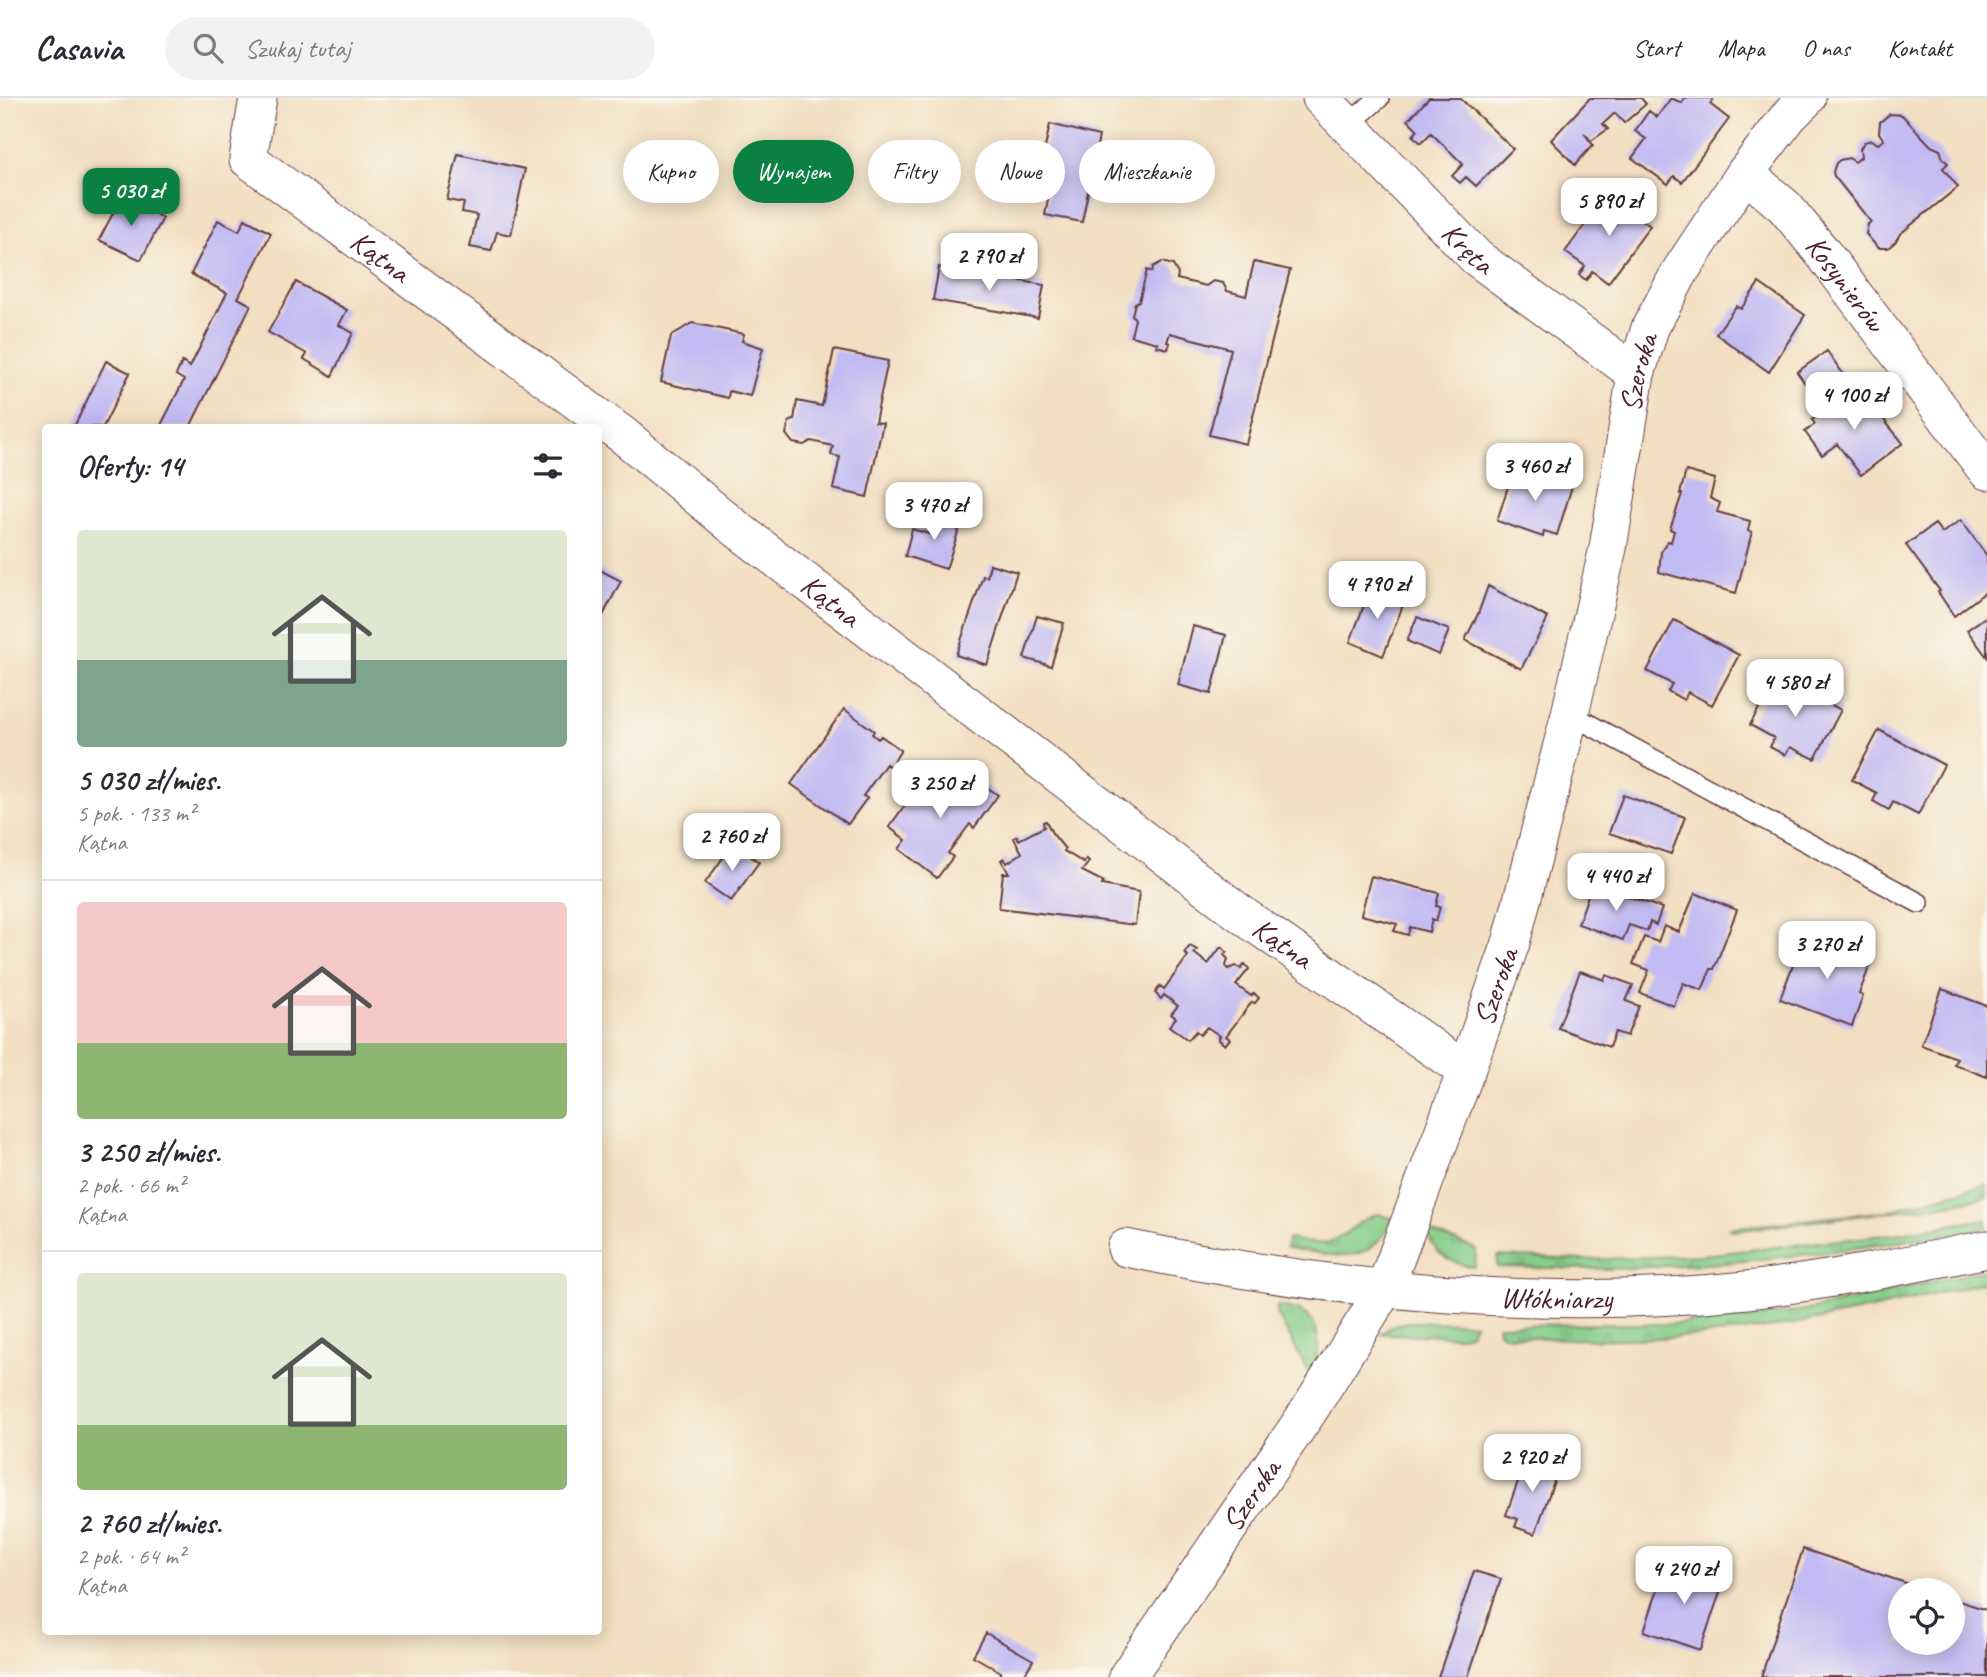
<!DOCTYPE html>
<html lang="pl">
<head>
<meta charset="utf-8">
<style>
	:root { --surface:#fff; --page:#f2f2f3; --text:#2b2b33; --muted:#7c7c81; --line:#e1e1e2; --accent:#0b8043 }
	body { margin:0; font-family:Caveat,sans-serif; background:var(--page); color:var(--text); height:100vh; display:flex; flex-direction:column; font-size:26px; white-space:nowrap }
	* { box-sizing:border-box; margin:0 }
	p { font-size:23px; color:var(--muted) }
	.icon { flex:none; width:38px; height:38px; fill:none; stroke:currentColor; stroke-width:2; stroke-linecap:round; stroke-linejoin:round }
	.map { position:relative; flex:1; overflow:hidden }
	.panel { position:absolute; left:42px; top:326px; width:560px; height:1211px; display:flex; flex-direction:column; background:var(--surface); border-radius:7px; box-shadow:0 4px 18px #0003 }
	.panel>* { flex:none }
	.banner { position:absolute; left:623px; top:42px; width:665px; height:63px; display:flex; gap:14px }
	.tools { position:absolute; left:1888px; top:1480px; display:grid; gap:14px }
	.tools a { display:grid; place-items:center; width:77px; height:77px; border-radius:50%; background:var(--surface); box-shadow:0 4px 18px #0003; font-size:35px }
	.price { position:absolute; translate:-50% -60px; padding:0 16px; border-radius:14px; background:#fff; color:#222; font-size:23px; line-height:46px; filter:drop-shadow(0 2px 4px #0008) }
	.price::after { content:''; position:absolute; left:50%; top:42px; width:21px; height:16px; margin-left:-10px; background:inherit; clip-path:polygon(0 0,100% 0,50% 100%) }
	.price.active { background:var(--accent); color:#fff }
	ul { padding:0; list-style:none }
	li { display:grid; align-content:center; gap:14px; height:371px; padding:0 35px }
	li+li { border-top:2px solid var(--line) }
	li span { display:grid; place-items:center; height:217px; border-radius:7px; color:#555 }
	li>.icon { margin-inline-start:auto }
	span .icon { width:126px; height:126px; fill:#fffc; stroke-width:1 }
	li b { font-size:30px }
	h2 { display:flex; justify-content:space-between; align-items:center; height:84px; padding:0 35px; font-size:30px }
	.tag { padding:0 24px; border-radius:32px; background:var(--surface); box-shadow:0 4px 18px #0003; font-size:24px; line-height:63px }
	.tag.active { background:var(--accent); color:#fff }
	header { display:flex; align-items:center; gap:42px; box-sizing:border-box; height:98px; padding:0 35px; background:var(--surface); border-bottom:2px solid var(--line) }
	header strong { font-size:33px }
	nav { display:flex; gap:38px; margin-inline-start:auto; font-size:24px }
	.search { width:490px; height:63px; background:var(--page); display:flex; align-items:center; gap:18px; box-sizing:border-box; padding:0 24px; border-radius:38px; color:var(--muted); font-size:26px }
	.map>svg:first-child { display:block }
</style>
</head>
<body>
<header>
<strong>Casavia</strong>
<div class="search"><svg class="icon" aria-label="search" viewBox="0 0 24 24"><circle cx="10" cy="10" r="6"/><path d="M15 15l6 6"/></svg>Szukaj tutaj</div>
<nav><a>Start</a><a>Mapa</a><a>O nas</a><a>Kontakt</a></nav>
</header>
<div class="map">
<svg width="1987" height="1579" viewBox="0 0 1987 1579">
	<defs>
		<pattern id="grass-tufts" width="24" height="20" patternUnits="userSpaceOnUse" patternTransform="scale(1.75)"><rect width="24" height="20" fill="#85cd88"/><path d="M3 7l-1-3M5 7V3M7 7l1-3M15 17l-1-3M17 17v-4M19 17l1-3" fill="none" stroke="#6fa66f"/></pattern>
	</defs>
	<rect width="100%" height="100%" fill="#fbf7ec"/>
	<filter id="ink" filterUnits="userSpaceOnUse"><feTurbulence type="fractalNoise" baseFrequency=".0143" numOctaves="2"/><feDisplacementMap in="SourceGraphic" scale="14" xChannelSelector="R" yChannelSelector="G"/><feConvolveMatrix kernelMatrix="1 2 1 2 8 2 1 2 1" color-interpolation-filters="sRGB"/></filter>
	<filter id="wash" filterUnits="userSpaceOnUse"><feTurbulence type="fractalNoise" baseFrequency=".00686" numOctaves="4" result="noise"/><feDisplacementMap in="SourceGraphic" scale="28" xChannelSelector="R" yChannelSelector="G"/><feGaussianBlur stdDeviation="1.57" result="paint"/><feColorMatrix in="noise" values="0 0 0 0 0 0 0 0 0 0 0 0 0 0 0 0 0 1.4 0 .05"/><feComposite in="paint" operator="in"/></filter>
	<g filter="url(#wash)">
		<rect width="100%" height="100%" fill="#f2dec0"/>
		<path fill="url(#grass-tufts)" stroke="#68765a" stroke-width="2" d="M 1987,1086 L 1987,1099 L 1937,1108 L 1735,1133 L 1729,1130 L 1887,1113 Z
			M 1378,1116 L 1394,1121 C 1367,1173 1334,1156 1286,1150 L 1288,1141 C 1302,1143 1320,1149 1334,1142 C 1350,1135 1360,1120 1378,1116 Z
			M 1987,1121 L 1987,1130 L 1966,1134 L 1820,1155 L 1724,1165 L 1607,1171 L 1497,1169 L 1498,1158 L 1582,1162 L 1702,1157 L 1894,1136 Z
			M 1428,1133 L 1476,1151 L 1475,1169 C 1453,1166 1432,1157 1428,1133 Z
			M 1987,1171 L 1987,1183 C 1925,1199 1862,1214 1799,1225 C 1708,1241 1596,1246 1505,1237 L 1498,1233 L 1497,1227 L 1670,1226 L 1759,1219 L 1818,1210 Z
			M 1277,1208 C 1284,1209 1293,1210 1299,1213 C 1325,1225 1320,1257 1310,1277 L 1277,1215 Z
			M 1409,1224 L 1474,1225 L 1469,1236 L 1461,1238 L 1381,1236 L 1391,1228 Z"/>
		<g id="blocks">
			<path fill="#c2baf2" d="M 1429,0 L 1460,0 L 1513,51 L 1476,88 L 1466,79 L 1460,85 L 1452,78 L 1463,66 L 1431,35 L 1421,45 L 1413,38 L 1418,32 L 1408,22 Z
				M 1590,0 L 1641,0 L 1646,6 L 1624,25 L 1615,15 L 1603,26 L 1608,31 L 1591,43 L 1584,35 L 1593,47 L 1575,67 L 1551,42 Z
				M 1671,0 L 1682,5 L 1685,0 L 1714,0 L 1710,6 L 1729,21 L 1682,84 L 1674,78 L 1668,86 L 1632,60 L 1646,41 L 1635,33 L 1649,13 L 1657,19 Z
				M 1890,16 L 1902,17 L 1931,48 L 1940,52 L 1943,61 L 1948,65 L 1943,70 L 1958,89 L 1900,136 L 1895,144 L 1888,150 L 1878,150 L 1866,136 L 1868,126 L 1871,124 L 1834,78 L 1833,74 L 1836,65 L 1840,62 L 1849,60 L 1855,64 L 1861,59 L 1860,51 L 1864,44 L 1872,42 L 1878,46 L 1884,42 L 1879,35 L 1880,24 Z
				M 1050,26 L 1099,38 L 1082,124 L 1045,117 L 1049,96 L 1030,92 L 1038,49 L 1045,50 Z
				M 458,56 L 525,71 L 511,137 L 497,134 L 491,153 L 470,149 L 477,117 L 462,114 L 464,105 L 447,102 Z
				M 1607,97 L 1624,108 L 1630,100 L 1646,112 L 1640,120 L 1650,128 L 1608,185 L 1592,173 L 1586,182 L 1579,177 L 1585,168 L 1565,154 Z
				M 122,98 L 163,120 L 141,162 L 99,142 Z
				M 245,121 L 271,135 L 238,200 L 251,207 L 190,329 L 160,329 L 184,282 L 176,277 L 182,264 L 190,269 L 227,195 L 191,176 L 218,122 L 239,133 Z
				M 1162,164 L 1173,167 L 1178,176 L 1177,181 L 1206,188 L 1213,183 L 1223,185 L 1227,193 L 1246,198 L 1254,164 L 1290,172 L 1246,346 L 1209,337 L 1231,251 L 1170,235 L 1167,244 L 1170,245 L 1168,251 L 1156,248 L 1158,245 L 1131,238 L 1135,221 L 1132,217 L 1135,205 L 1139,203 L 1147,172 L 1152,174 L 1153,169 Z
				M 939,169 L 973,175 L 973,181 L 998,186 L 999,179 L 1044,187 L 1038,220 L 933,202 Z
				M 296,184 L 347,212 L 339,227 L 353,235 L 332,278 L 304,261 L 307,256 L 268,234 Z
				M 1759,185 L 1805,217 L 1769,274 L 1716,236 L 1736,208 L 1741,211 Z
				M 692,225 L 744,236 L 742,243 L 763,250 L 750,298 L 729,293 L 728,300 L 661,284 L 671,238 Z
				M 834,252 L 888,263 L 875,324 L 883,325 L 867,399 L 833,391 L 840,359 L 831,357 L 833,348 L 811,343 L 804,347 L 793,345 L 786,336 L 789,324 L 794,322 L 797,303 L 822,308 Z
				M 1827,253 L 1846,280 L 1816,301 L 1797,274 Z
				M 106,263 L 130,275 L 103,329 L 74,329 Z
				M 1857,289 L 1903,345 L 1861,377 L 1837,346 L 1822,357 L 1805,334 L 1815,326 L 1812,322 Z
				M 1532,373 L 1573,385 L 1557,437 L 1544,433 L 1543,439 L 1497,423 L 1512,376 L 1530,381 Z
				M 1686,373 L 1715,381 L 1710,400 L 1720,405 L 1717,414 L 1750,423 L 1748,433 L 1752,434 L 1736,495 L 1659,474 L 1661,454 L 1667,443 L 1671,444 L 1674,433 L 1670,431 L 1682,396 L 1680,396 Z
				M 935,416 L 961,425 L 946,471 L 905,458 L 912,431 L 929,436 Z
				M 1961,422 L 1987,458 L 1987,493 L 1954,518 L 1938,494 L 1940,493 L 1906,447 L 1935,426 L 1942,435 Z
				M 990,466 L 1017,474 L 987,567 L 956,557 L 983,478 L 987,479 Z
				M 598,471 L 621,483 L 598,527 Z
				M 1488,488 L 1548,520 L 1521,571 L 1465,542 L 1478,516 Z
				M 1371,489 L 1405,502 L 1383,558 L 1350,544 Z
				M 1037,518 L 1064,525 L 1051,568 L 1024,560 Z
				M 1987,518 L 1987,559 L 1967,532 Z
				M 1417,519 L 1449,532 L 1439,557 L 1407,543 Z
				M 1674,522 L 1739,557 L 1712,607 L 1688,594 L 1684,602 L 1668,593 L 1672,586 L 1647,573 Z
				M 1193,528 L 1226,537 L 1211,596 L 1178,587 Z
				M 1776,578 L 1841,612 L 1815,661 L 1790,649 L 1785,657 L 1770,649 L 1774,640 L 1750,627 Z
				M 844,611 L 874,633 L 872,636 L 878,641 L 881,638 L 901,652 L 890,669 L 886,666 L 863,698 L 867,700 L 848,726 L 791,686 Z
				M 1879,632 L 1944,667 L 1918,717 L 1893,704 L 1889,712 L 1873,703 L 1877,695 L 1852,682 Z
				M 966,675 L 998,697 L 974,730 L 970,726 L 948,755 L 953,759 L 937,780 L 899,751 L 906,742 L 889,729 L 927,677 L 951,695 Z
				M 1623,697 L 1685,719 L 1671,756 L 1609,735 Z
				M 1046,723 L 1052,735 L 1065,751 L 1064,753 L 1084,765 L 1086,761 L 1089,764 L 1082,773 L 1104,784 L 1102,787 L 1139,794 L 1135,827 L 999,810 L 1003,775 L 1009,775 L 1001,762 L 1004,760 L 1007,765 L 1022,755 L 1014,740 L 1017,738 L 1019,742 L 1044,729 L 1043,724 Z
				M 733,746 L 759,764 L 731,803 L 705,785 Z
				M 1371,778 L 1439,795 L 1436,808 L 1440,809 L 1436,823 L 1432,821 L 1429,834 L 1410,829 L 1408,837 L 1394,833 L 1397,826 L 1361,817 Z
				M 1592,786 L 1662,810 L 1656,827 L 1650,824 L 1647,833 L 1629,827 L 1623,842 L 1578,826 Z
				M 1695,795 L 1737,812 L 1714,871 L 1711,871 L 1702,892 L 1683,885 L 1674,908 L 1640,895 L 1649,872 L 1633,866 L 1644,839 L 1658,844 L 1664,828 L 1679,834 Z
				M 1804,838 L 1840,852 L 1844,846 L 1843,853 L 1850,855 L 1851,851 L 1873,859 L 1859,896 L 1863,898 L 1852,928 L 1780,901 Z
				M 1190,848 L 1197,852 L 1194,855 L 1208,866 L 1221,849 L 1227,854 L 1224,857 L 1228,861 L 1226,868 L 1228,871 L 1236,868 L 1241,871 L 1245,866 L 1249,871 L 1236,887 L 1251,898 L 1254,895 L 1259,900 L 1255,905 L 1252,904 L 1226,938 L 1230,941 L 1225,947 L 1218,941 L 1220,938 L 1207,929 L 1200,937 L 1196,933 L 1188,942 L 1169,928 L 1176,920 L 1171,916 L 1178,908 L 1164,897 L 1161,901 L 1155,895 L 1160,888 L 1164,891 L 1188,858 L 1184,855 Z
				M 1580,873 L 1604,882 L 1606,877 L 1633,887 L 1626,903 L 1639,908 L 1627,938 L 1615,934 L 1609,949 L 1558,930 Z
				M 1942,891 L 1987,908 L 1987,979 L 1954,966 L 1957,960 L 1921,947 Z
				M 1527,1358 L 1559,1369 L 1535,1436 L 1515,1429 L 1518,1421 L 1506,1417 Z
				M 1803,1451 L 1927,1492 L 1900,1493 L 1900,1545 L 1953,1545 L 1953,1501 L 1987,1512 L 1987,1579 L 1761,1579 Z
				M 1667,1464 L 1724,1483 L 1700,1552 L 1644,1533 Z
				M 1474,1473 L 1501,1481 L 1468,1579 L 1438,1579 Z
				M 986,1535 L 1033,1562 L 1023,1579 L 998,1579 L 1001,1574 L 973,1558 Z"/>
		</g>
	</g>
	<g filter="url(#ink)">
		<use href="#blocks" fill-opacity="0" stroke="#633c41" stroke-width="2"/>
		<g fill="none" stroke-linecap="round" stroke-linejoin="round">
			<g stroke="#633c41" stroke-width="22">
				<path id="service" d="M 1347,28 L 1379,0
					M 1570,616 L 1919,805"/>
			</g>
			<g stroke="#633c41" stroke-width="39">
				<g id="minor">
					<path id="s1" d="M 258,0 L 248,61 L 624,338 L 733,428 L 1245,819 L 1466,973"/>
					<path id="s2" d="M 1321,0 L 1477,160 L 1636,276"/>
					<path id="s3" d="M 1745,75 L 1785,109 L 1822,154 L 1987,373"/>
					<path id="s4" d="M 1126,1150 C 1330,1192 1539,1214 1747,1192 C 1828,1183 1907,1167 1987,1151"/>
					<path id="s5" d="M 1127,1579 L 1310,1311 L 1384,1192 L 1466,973 L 1511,845 L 1570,616 L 1608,450 L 1636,276 L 1650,230 L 1681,172 L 1745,75 L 1789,18 L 1807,0"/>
				</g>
			</g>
			<use href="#service" stroke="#fff" stroke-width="19"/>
			<use href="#minor" stroke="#fff" stroke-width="37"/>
		</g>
	</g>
	<g text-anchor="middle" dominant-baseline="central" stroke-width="5" stroke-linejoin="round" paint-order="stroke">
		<g font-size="30" fill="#4a1f2b" stroke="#fbf7ec">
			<text stroke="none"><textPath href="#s2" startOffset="210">Kręta</textPath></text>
			<text stroke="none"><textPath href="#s1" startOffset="226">Kątna</textPath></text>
			<text stroke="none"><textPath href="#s3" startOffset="150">Kosynierów</textPath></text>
			<text stroke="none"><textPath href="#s5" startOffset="1419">Szeroka</textPath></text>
			<text stroke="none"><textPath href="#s1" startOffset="793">Kątna</textPath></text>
			<text stroke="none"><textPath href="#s1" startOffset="1360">Kątna</textPath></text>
			<text stroke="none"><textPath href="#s5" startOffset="788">Szeroka</textPath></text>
			<text stroke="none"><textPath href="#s4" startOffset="434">Włókniarzy</textPath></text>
			<text stroke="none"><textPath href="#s5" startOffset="220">Szeroka</textPath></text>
		</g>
	</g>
</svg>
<div class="tools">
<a><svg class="icon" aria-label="locate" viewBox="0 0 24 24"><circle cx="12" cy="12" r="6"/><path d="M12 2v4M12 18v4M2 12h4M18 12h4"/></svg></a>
</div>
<b class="price active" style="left:131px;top:130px">5 030 zł</b>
<b class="price" style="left:1609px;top:140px">5 890 zł</b>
<b class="price" style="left:989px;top:195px">2 790 zł</b>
<b class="price" style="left:1854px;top:334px">4 100 zł</b>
<b class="price" style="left:1535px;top:405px">3 460 zł</b>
<b class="price" style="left:934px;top:444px">3 470 zł</b>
<b class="price" style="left:1377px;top:523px">4 790 zł</b>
<b class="price" style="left:1795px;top:621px">4 580 zł</b>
<b class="price" style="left:940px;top:722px">3 250 zł</b>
<b class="price" style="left:732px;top:775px">2 760 zł</b>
<b class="price" style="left:1616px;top:815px">4 440 zł</b>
<b class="price" style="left:1827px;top:883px">3 270 zł</b>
<b class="price" style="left:1532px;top:1396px">2 920 zł</b>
<b class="price" style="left:1684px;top:1508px">4 240 zł</b>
<div class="banner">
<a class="tag">Kupno</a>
<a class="tag active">Wynajem</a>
<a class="tag">Filtry</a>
<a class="tag">Nowe</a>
<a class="tag">Mieszkanie</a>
</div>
<section class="panel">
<h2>Oferty: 14<svg class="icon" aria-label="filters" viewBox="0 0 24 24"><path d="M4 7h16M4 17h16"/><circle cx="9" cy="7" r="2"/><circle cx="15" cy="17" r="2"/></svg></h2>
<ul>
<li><span style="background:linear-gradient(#dfe7d0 60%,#7fa58c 0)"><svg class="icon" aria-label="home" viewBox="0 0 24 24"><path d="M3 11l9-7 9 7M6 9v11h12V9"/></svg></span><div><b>5 030 zł/mies.</b><p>5 pok. · 133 m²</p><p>Kątna</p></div></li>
<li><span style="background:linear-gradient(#f6c9c9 65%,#8fb573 0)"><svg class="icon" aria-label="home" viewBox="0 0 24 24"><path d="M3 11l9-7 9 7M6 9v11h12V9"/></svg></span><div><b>3 250 zł/mies.</b><p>2 pok. · 66 m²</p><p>Kątna</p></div></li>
<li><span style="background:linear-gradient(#dfe7d0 70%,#8fb573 0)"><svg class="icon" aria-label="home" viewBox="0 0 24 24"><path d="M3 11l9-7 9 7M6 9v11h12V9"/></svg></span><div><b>2 760 zł/mies.</b><p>2 pok. · 64 m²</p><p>Kątna</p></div></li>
</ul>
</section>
</div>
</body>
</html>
